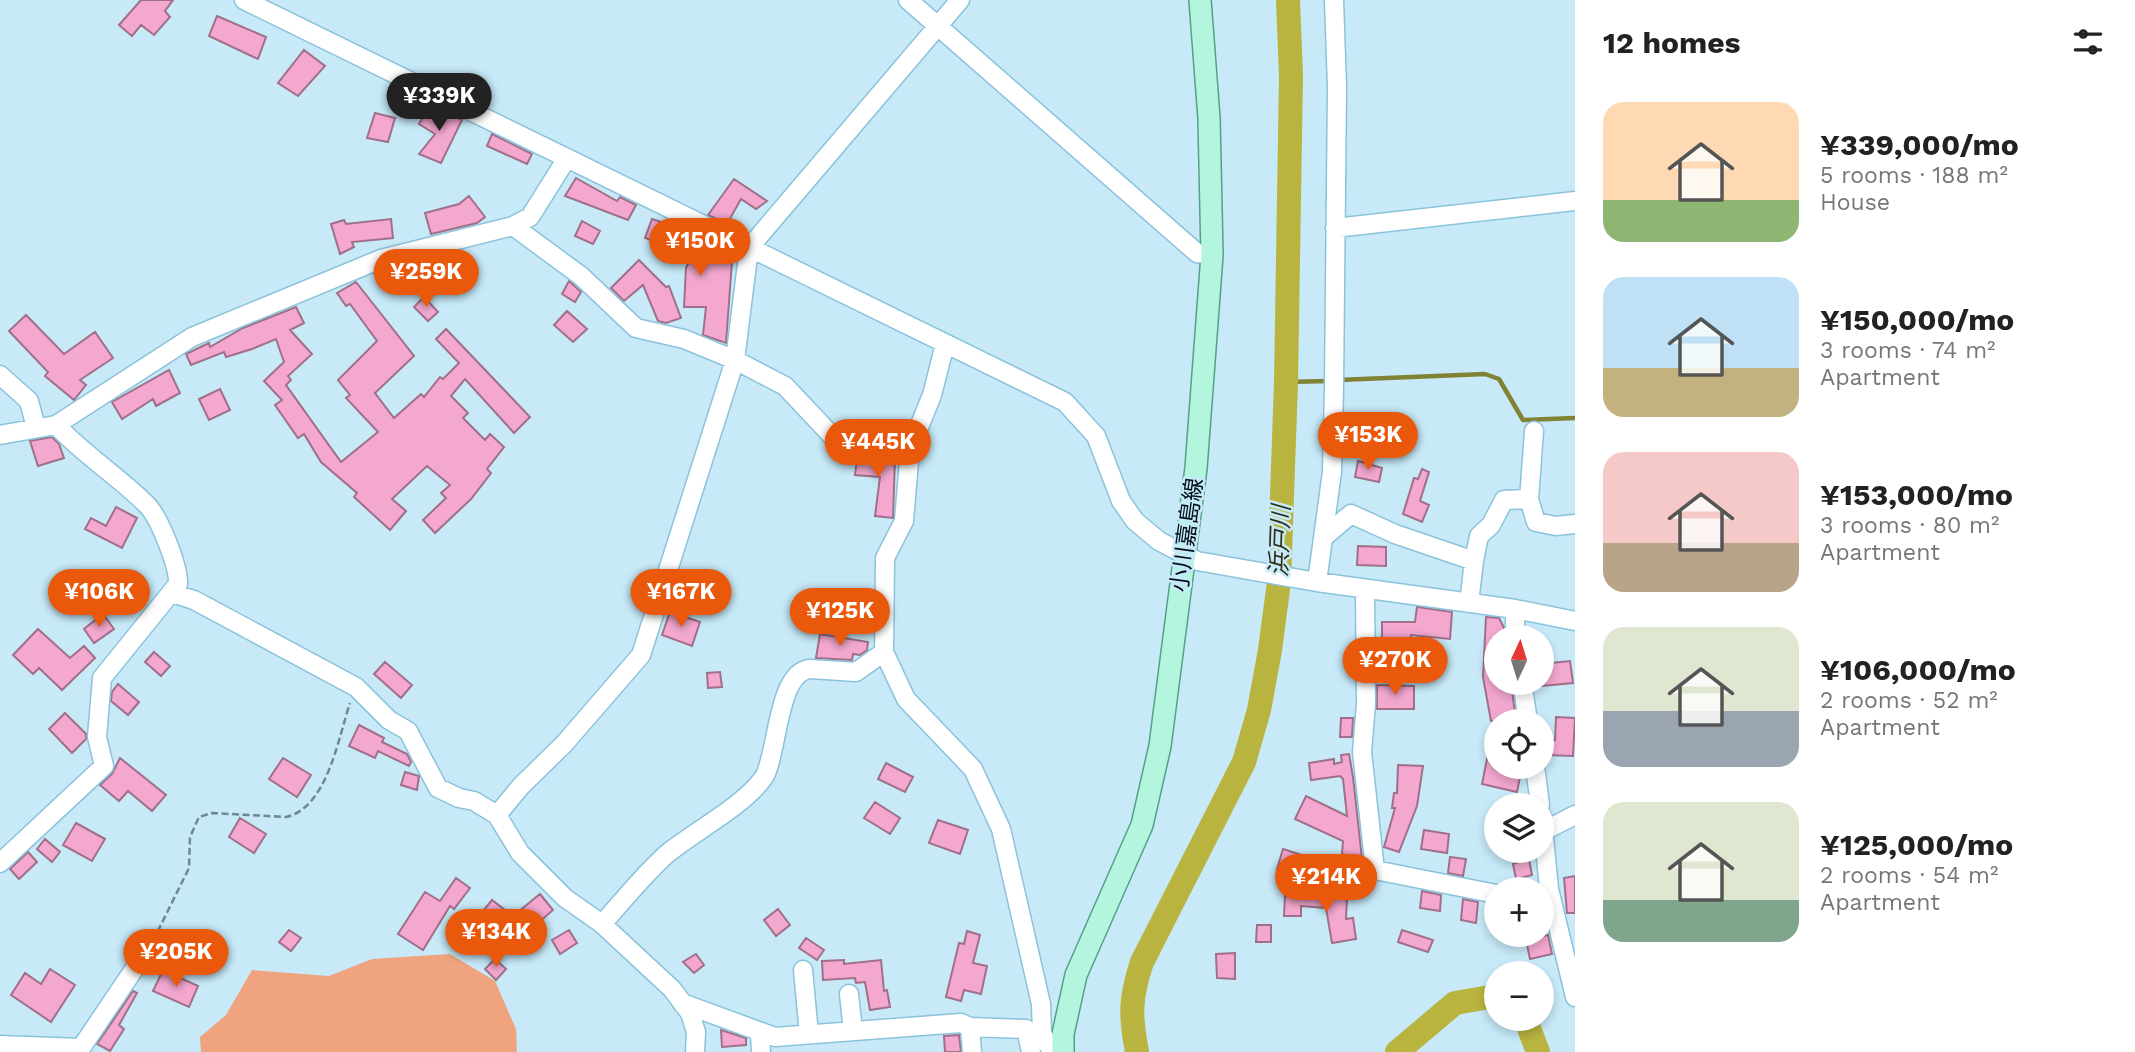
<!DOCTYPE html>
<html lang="en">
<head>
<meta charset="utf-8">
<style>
	:root { --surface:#fff; --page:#f6f6f6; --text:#222; --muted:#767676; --accent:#ea580c }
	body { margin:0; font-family:"Work Sans","Noto Sans JP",sans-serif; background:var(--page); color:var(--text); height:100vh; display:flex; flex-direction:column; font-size:26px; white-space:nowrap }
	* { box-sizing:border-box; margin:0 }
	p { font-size:23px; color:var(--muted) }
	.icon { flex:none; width:38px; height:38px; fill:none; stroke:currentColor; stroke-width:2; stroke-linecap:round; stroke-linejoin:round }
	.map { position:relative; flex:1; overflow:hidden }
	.panel { display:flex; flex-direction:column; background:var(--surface); width:560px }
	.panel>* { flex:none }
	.needle { width:46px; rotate:4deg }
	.fabs { position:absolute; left:1484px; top:625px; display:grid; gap:14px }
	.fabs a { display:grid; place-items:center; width:70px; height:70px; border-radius:50%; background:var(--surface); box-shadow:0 4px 10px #0003; font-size:35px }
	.price { position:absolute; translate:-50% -60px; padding:0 16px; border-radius:24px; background:var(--accent); color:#fff; font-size:23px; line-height:46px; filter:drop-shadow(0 2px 4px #0008) }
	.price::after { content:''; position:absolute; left:50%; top:42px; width:21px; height:16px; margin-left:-10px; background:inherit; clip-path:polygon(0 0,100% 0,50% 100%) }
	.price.active { background:#222; color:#fff }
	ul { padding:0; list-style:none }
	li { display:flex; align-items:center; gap:21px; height:175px; padding:0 28px }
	li span { display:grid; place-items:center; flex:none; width:196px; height:140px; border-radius:21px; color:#555 }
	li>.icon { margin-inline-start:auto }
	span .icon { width:84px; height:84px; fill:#fffc; stroke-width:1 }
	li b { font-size:30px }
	h2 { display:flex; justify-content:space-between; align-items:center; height:84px; padding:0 28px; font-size:30px }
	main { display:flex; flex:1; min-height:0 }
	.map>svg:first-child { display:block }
</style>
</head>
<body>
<main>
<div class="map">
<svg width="1575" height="1052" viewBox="0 0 1575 1052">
	<rect width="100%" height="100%" fill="#c7e9f8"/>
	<path fill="#efa37e" d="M 450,954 L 495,981 L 516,1029 L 517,1052 L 201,1052 L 200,1037 L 226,1015 L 252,970 L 329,976 L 372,959 Z"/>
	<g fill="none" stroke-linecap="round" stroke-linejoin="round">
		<path stroke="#818233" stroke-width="4.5" d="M 1338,380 L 1485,374 L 1499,379 L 1523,420 L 1575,418
			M 1286,382 L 1329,381"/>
		<path stroke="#b8b43f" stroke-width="24" d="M 1525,1018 L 1538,1052
			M 1137,1052 C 1130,1015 1130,998 1142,962 L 1244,762 L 1259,710 L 1270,650 L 1279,582 L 1286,382 L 1291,75 L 1288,0
			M 1397,1052 L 1455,1003 L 1496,996"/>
	</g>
	<path fill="#f4a8d0" stroke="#9f7088" stroke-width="2" d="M 141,0 L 173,0 L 165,11 L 170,17 L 154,35 L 141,25 L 132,36 L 119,25 Z
		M 217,16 L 266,37 L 258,59 L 209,36 Z
		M 304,50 L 325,66 L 298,96 L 278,83 Z
		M 429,106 L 444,115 L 446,112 L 462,120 L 441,163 L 419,154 L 435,134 L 419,124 Z
		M 375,113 L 395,118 L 388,142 L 367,138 Z
		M 492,134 L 532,154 L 527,164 L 487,146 Z
		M 576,178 L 617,201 L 620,197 L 636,205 L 628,220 L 565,196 Z
		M 734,179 L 767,201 L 756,209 L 741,199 L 727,224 L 708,215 Z
		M 469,196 L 485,217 L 477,223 L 431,234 L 425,213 L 459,204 Z
		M 391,219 L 393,238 L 352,242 L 354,247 L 340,254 L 331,224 L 344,220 L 346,224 Z
		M 652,219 L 667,224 L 669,221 L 685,229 L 681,239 L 732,261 L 726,343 L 703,335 L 706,307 L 684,307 L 686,268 L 692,255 L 645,238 Z
		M 582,221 L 600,231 L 593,244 L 575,236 Z
		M 639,260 L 666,287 L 669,286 L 681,318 L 666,323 L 658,321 L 643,285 L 624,301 L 611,288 Z
		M 569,281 L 581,292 L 575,302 L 562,294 Z
		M 356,282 L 414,356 L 375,393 L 394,418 L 421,394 L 424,397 L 440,377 L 443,379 L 459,363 L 436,339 L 446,329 L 530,417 L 514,433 L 465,379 L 451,396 L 468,413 L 463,418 L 485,440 L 490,434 L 504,447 L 487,469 L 491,473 L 471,499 L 435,533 L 423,520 L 446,498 L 441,493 L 450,485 L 427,466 L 392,499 L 406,511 L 390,530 L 354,497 L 357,493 L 321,462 L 304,434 L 298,438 L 275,405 L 282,400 L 264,381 L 284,362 L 276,339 L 252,349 L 226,357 L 224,352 L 191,365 L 186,354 L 209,343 L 210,347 L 243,328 L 296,307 L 304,323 L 290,330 L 312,354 L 288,376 L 291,380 L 286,385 L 341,462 L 378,432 L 346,398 L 350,395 L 338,380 L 377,341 L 350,304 L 346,306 L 337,293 Z
		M 424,297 L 438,312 L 428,321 L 414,307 Z
		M 567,311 L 587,329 L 573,342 L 554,325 Z
		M 26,315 L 64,354 L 95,332 L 113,358 L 80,380 L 86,385 L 74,400 L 45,376 L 48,372 L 9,331 Z
		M 169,370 L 180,393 L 156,406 L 153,399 L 122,419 L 112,402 Z
		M 220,389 L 230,410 L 209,420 L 199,399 Z
		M 52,437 L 59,444 L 64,458 L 38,466 L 30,441 Z
		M 846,451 L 895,458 L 893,518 L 875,516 L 880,477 L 855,475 L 857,459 L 845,458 Z
		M 1358,461 L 1382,468 L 1379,482 L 1355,477 Z
		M 1422,469 L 1429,472 L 1420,501 L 1429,505 L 1422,522 L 1403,514 L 1414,478 L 1418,479 Z
		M 116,507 L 137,518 L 122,548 L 85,529 L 91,518 L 106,526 Z
		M 1358,546 L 1386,547 L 1386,566 L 1357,565 Z
		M 1417,607 L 1452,612 L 1450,639 L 1411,635 L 1411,645 L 1382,645 L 1382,622 L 1415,622 Z
		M 670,612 L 700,622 L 692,646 L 662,635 Z
		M 103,614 L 114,629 L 94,643 L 84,629 Z
		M 1486,617 L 1499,618 L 1504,628 L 1504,636 L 1496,635 L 1496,682 L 1511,682 L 1516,721 L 1491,721 L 1483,677 Z
		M 38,629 L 70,658 L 84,646 L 95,658 L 62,690 L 39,668 L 33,674 L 13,655 Z
		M 820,634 L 868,642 L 867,650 L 860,655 L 853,654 L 852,660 L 816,658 Z
		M 154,652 L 170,666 L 161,676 L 145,662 Z
		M 1570,661 L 1573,683 L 1542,686 L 1542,664 Z
		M 385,662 L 412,685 L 401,698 L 374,674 Z
		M 720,672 L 722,687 L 708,688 L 707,673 Z
		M 118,684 L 139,702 L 128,715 L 111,701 L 112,692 Z
		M 1377,685 L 1414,686 L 1414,709 L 1377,709 Z
		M 65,713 L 86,734 L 86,739 L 72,753 L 49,729 Z
		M 1556,717 L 1575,718 L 1573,756 L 1546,755 L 1547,740 L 1555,740 Z
		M 1341,718 L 1353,718 L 1352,737 L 1340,737 Z
		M 359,725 L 384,738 L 382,742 L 407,754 L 411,762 L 409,766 L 378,751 L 375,758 L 349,746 Z
		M 1491,739 L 1496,740 L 1496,766 L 1512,766 L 1521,772 L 1517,792 L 1482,784 Z
		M 1349,754 L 1353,777 L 1362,859 L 1342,854 L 1343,841 L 1295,819 L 1306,796 L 1347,816 L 1343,779 L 1340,776 L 1311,780 L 1309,763 L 1334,759 L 1334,764 L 1342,762 L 1341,755 Z
		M 120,758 L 166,795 L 152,811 L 128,791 L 119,801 L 100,785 L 112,774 Z
		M 283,758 L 311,775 L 297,797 L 269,779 Z
		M 886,763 L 913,777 L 905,792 L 878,779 Z
		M 1398,765 L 1423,766 L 1417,806 L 1399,852 L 1384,847 L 1395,808 L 1392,808 L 1394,793 L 1397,793 Z
		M 405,772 L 419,776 L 417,790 L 401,785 Z
		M 875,802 L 900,818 L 890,834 L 864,818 Z
		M 240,818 L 266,834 L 254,853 L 229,837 Z
		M 938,820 L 968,830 L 960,854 L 929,843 Z
		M 76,823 L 105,839 L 92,861 L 63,845 Z
		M 1424,830 L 1449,834 L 1447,853 L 1421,849 Z
		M 45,839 L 60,852 L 52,862 L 37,849 Z
		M 1283,849 L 1311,858 L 1305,878 L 1277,869 Z
		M 28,852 L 37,862 L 19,879 L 10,869 Z
		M 1450,857 L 1466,859 L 1463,876 L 1448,873 Z
		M 1529,859 L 1532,875 L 1516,879 L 1513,864 Z
		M 1575,876 L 1575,913 L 1567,913 L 1564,878 Z
		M 456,878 L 470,888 L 454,909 L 450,906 L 423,950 L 398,934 L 425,892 L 440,901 Z
		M 1422,891 L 1441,895 L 1440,911 L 1420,908 Z
		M 540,894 L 553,910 L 505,952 L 486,933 L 478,942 L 466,932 L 492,900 L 513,916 Z
		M 1285,896 L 1347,898 L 1346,919 L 1353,918 L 1356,939 L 1332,943 L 1326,908 L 1301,906 L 1301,916 L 1284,916 Z
		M 1463,899 L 1478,902 L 1476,923 L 1461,920 Z
		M 778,909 L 790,925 L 776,936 L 764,920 Z
		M 1257,925 L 1271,925 L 1271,942 L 1256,942 Z
		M 289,930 L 301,938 L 291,951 L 279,942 Z
		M 569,930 L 577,943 L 560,954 L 552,940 Z
		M 1402,930 L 1433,940 L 1428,952 L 1398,942 Z
		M 967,931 L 980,935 L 973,963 L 987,966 L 981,994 L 964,990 L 961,1001 L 946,997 L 959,943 L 964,944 Z
		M 1548,935 L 1552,954 L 1530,959 L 1526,940 Z
		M 806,938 L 824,950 L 817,960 L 799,948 Z
		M 1235,953 L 1235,979 L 1217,978 L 1216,954 Z
		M 696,954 L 704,965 L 694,973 L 683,962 Z
		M 495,959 L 506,969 L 496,980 L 485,969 Z
		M 844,960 L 844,964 L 881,960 L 884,991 L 887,990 L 890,1007 L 870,1010 L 865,982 L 856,983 L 855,978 L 823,980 L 822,961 Z
		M 50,969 L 75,985 L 51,1022 L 11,995 L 25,973 L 41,984 Z
		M 163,970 L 198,986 L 189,1007 L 153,991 Z
		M 133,991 L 137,993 L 119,1025 L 124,1029 L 110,1051 L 97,1044 Z
		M 721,1030 L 746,1038 L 746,1045 L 722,1047 Z
		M 959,1035 L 961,1052 L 945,1052 L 944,1036 Z"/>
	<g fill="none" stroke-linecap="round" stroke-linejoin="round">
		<g stroke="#8ac3db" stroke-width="21">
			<path id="minor" d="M 244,0 L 1065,402 L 1096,436 L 1121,501 L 1135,521 L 1159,541 L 1197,561 L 1317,582 L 1515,609 L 1575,621
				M 908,0 L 1197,253 L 1212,255
				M 513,226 L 581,276 L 636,328 L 684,339 L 735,360 L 785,386 L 834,438 L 910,449
				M 1335,228 L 1575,201
				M 945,344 L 932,395 L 910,449 L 904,521 L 885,558 L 884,652 L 906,699 L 973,769 L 1001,829 L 1041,1004 L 1042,1033 L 1048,1045 L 1063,1045
				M 0,375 L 29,401 L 36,428
				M 0,435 L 56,425 L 192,337 L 381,259 L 513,226 L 530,217 L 567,158
				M 1529,499 L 1534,431
				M 1323,538 L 1351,514 L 1395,534 L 1474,561 L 1469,603
				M 1474,561 L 1479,536 L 1491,525 L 1504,500 L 1529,499 L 1536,522 L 1556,526 L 1575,524
				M 1317,582 L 1332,472 L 1334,387 L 1337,87 L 1334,0
				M 1365,589 L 1366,704 L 1362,752 L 1375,870 L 1496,894
				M 172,593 L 194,600 L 341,679 L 356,687 L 389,720 L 408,731 L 438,788 L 459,798 L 474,801 L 497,815 L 520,853 L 565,898 L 602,924 L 672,989 L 690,1013 L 696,1032 L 695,1052
				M 1515,609 L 1515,637
				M 1522,682 L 1528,721
				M 1535,766 L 1540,805
				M 497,815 L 521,786 L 564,744 L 641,655 L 735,360 L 749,248 L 960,0
				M 1542,817 L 1549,889 L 1575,997
				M 1544,831 L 1575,815
				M 0,863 L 104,766 L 97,737 L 102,678 L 178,584 C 179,567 159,516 146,504 C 118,476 84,455 56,425
				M 602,924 C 623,901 644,874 668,853 C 695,831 745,805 764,777 C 778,754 777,672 810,669 L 856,672 L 884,652
				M 803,970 L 809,1034
				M 849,994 L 853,1031
				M 682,1003 L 775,1037 L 961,1023 L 970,1027 L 1026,1029 L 1031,1052
				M 970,1027 L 972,1052
				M 760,1032 L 761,1052
				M 0,1045 L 81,1048 L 145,953"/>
		</g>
		<g stroke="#54a189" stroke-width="24">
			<path id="major" d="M 1063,1052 L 1063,1034 L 1076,975 L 1142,825 L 1160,746 L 1196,468 L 1212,255 L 1209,118 L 1200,0"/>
		</g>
		<path stroke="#6e8894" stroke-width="2.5" stroke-dasharray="7 3.5" stroke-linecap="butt" d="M 153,941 L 189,868 L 190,837 L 199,817 L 212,813 L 286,817 C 327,808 338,739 350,703"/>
		<use href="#minor" stroke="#fff" stroke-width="18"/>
		<use href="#major" stroke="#b4f5dd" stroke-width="21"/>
	</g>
	<g text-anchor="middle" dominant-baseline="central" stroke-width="5" stroke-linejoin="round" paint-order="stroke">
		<g font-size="23" fill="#000f17" stroke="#c7e9f8">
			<text transform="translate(1187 535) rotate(-82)">小川嘉島線</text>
		</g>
		<g font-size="24" font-style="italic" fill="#302f17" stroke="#c7e9f8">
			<text transform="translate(1280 541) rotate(-88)">浜戸川</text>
		</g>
	</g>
</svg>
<div class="fabs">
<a><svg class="needle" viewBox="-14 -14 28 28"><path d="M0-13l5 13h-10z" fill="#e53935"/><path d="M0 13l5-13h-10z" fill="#767676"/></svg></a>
<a><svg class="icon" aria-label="locate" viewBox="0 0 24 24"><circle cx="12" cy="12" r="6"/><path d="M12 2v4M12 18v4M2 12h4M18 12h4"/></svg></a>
<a><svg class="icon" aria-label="layers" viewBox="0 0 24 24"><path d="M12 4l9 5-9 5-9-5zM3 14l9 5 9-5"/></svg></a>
<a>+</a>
<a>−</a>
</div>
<b class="price active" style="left:439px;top:133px">¥339K</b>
<b class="price" style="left:700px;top:278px">¥150K</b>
<b class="price" style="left:426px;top:309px">¥259K</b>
<b class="price" style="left:1368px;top:472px">¥153K</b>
<b class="price" style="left:878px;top:479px">¥445K</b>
<b class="price" style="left:99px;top:629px">¥106K</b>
<b class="price" style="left:681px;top:629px">¥167K</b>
<b class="price" style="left:840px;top:648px">¥125K</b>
<b class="price" style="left:1395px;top:697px">¥270K</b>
<b class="price" style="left:1326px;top:914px">¥214K</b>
<b class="price" style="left:496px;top:969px">¥134K</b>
<b class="price" style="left:176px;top:989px">¥205K</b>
</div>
<section class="panel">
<h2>12 homes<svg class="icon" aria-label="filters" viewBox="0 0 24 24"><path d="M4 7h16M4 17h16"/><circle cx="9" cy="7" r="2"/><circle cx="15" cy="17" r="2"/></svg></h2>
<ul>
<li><span style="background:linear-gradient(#ffd9b3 70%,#8fb573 0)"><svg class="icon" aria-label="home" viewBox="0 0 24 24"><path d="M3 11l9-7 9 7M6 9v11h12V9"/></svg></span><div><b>¥339,000/mo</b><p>5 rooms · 188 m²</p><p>House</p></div></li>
<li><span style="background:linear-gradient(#bfe0f5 65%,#c2b280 0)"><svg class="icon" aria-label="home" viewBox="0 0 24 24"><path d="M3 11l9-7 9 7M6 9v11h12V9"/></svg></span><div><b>¥150,000/mo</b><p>3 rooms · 74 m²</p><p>Apartment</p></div></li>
<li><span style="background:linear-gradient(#f6c9c9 65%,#b9a48a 0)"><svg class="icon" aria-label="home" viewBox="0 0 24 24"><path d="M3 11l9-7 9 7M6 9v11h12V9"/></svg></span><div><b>¥153,000/mo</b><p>3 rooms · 80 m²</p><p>Apartment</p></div></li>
<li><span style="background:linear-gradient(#dfe7d0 60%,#9aa5b1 0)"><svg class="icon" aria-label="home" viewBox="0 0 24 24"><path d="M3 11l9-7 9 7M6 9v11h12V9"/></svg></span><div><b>¥106,000/mo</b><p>2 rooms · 52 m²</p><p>Apartment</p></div></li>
<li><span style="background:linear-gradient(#dfe7d0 70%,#7fa58c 0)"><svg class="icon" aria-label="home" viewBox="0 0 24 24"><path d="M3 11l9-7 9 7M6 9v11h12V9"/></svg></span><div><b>¥125,000/mo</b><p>2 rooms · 54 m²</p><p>Apartment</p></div></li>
</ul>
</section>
</main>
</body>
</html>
